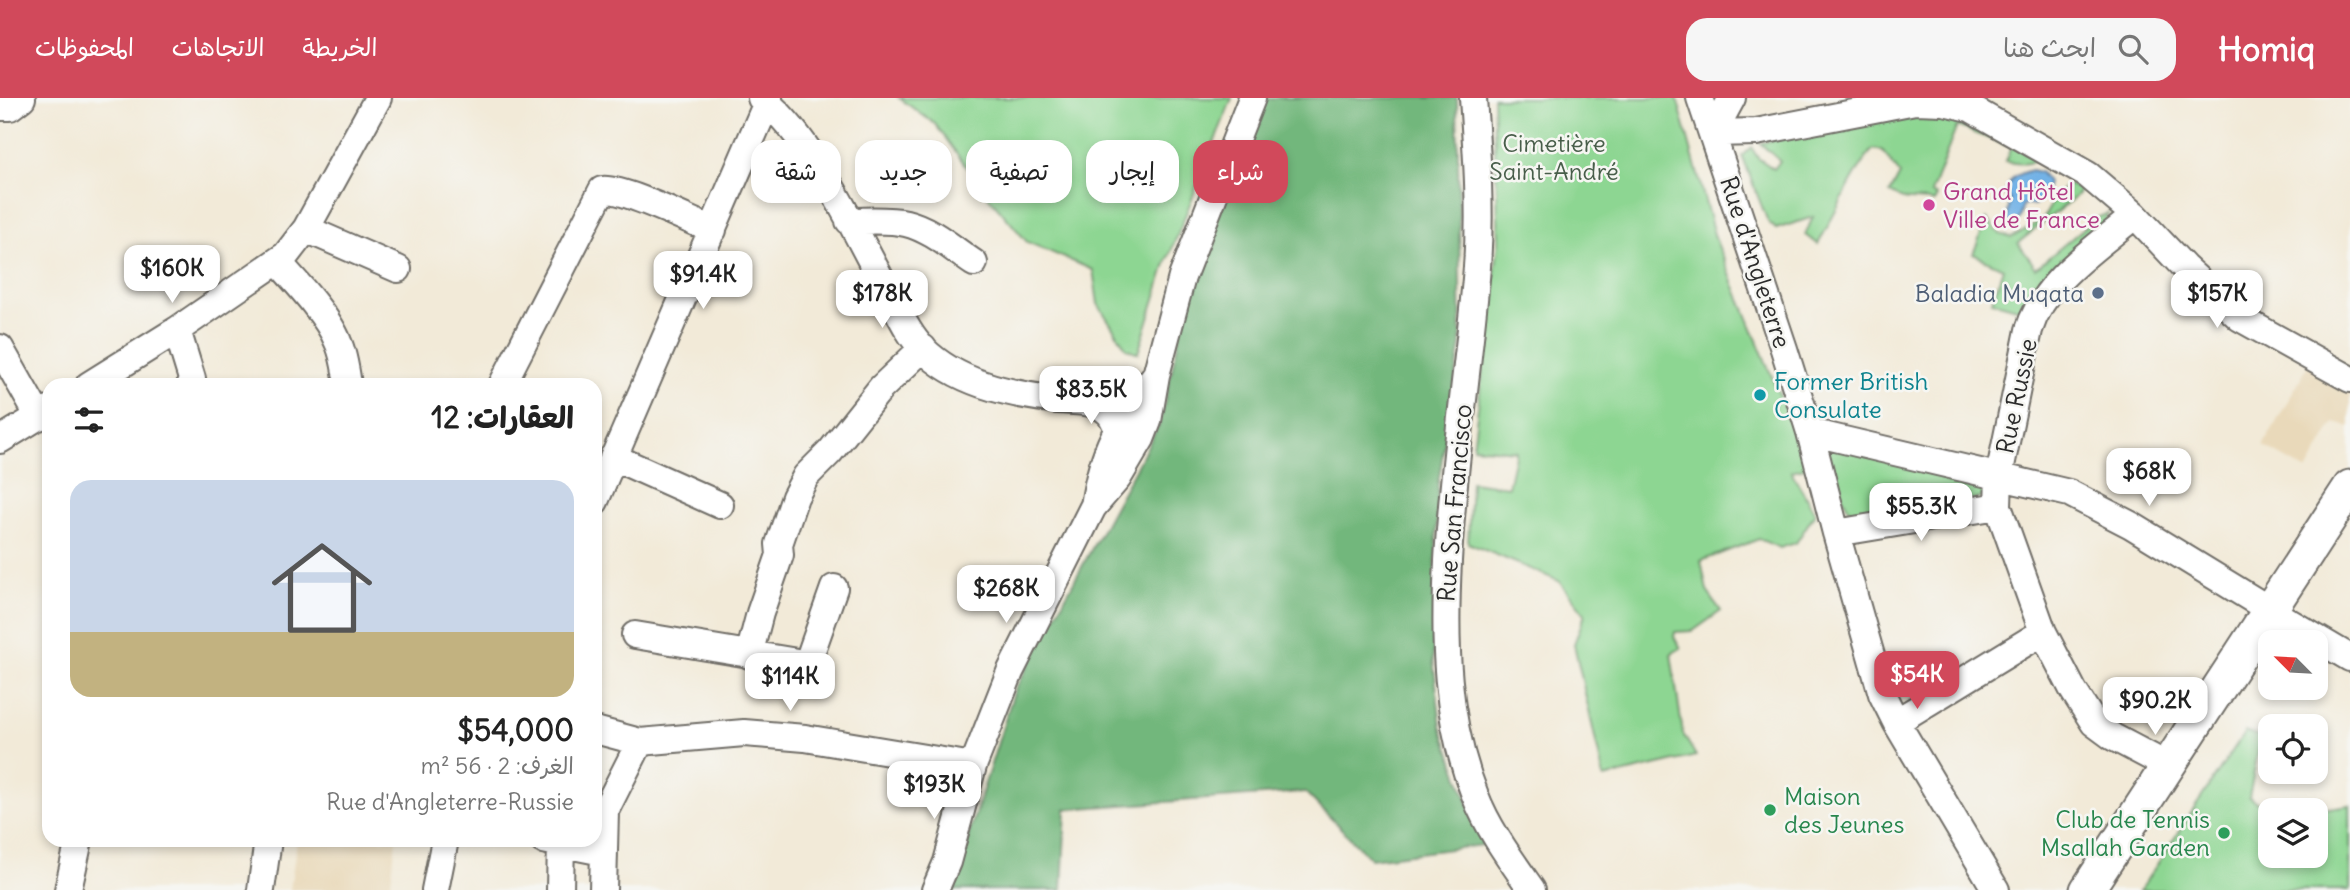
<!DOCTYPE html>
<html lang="ar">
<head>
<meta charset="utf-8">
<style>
	:root { --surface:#fff; --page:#f6f6f6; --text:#222; --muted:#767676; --line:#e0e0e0; --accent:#d1495b }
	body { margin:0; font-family:Delius,"Playpen Sans Arabic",sans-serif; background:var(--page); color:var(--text); direction:rtl; height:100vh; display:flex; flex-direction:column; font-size:26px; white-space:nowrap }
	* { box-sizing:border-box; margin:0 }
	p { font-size:23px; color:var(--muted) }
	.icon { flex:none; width:38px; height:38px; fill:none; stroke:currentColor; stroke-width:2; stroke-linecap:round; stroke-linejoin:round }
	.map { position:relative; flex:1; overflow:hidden; direction:ltr }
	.panel { position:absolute; left:42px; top:280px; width:560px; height:469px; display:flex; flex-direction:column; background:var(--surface); border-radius:21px; box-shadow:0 4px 10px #0003; direction:rtl }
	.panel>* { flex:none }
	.top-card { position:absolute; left:623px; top:42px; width:665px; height:63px; direction:rtl; display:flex; gap:14px }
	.needle { width:46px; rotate:294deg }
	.tools { position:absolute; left:2258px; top:532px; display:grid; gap:14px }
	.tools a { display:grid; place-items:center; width:70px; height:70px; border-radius:14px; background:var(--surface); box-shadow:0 4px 10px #0003; font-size:35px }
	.price { position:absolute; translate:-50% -60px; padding:0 16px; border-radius:14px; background:#fff; color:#222; font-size:23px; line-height:46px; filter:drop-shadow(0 2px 4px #0008) }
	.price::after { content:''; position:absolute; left:50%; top:42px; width:21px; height:16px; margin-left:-10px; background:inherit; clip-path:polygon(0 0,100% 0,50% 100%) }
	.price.selected { background:var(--accent); color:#fff }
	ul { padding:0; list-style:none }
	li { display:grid; align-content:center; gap:14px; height:371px; padding:0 28px }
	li+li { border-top:2px solid var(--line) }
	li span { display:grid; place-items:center; height:217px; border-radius:21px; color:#555 }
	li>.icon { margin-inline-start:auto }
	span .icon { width:126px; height:126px; fill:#fffc; stroke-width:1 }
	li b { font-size:30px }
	h2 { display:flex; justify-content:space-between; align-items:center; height:84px; padding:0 28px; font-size:30px }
	.chip { padding:0 24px; border-radius:21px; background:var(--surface); box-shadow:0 4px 10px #0003; font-size:24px; line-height:63px }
	.chip.selected { background:var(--accent); color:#fff }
	header { display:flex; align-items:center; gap:42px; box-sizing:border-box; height:98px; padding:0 35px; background:var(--accent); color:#fff }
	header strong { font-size:33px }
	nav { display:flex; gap:38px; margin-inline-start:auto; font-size:24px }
	.search { width:490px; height:63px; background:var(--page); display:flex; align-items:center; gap:18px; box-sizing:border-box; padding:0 24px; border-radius:21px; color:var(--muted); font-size:26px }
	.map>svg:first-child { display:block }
</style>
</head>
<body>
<header>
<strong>Homiq</strong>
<div class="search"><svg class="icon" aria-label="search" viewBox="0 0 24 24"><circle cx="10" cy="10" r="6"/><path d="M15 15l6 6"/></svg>ابحث هنا</div>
<nav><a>الخريطة</a><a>الاتجاهات</a><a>المحفوظات</a></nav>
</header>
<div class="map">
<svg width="2350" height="792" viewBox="0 0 2350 792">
	<rect width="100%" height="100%" fill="#f6f6f2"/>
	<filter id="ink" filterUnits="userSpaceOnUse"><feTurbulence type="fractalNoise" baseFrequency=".0143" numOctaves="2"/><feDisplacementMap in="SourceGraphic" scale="14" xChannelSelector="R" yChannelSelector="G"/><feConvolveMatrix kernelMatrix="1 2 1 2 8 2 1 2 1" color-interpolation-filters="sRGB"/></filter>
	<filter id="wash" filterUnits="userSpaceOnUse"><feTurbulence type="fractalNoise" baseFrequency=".00686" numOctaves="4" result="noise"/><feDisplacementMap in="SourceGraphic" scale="28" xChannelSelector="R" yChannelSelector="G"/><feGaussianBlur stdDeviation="1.57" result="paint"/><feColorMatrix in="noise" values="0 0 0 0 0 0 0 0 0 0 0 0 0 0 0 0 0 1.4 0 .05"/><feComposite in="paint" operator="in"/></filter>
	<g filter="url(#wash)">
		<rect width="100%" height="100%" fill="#f2ead8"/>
		<path fill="#e9d9ba" d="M 2308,267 L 2350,291 L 2350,329 L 2334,325 L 2307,373 L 2263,348 Z
			M 297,742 L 396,742 L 390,792 L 290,792 Z"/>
		<path fill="#8dd692" stroke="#5c805e" stroke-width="2" d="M 899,0 L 1232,0 L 1166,166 L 1138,255 L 1126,250 L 1098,206 L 1093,172 L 1027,144 L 988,98 L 935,26 Z
			M 1493,0 L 1677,0 L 1715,140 L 1809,369 L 1791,373 L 1815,415 L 1796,445 L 1780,450 L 1759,441 L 1701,463 L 1707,493 L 1721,513 L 1693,533 L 1675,534 L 1674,539 L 1681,550 L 1671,556 L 1683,636 L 1696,658 L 1604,680 L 1574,546 L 1585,516 L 1559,483 L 1468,445 L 1471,384 L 1508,389 L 1516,353 L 1473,349 L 1499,143 Z
			M 1933,12 L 1983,32 L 2037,61 C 2028,68 2015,65 2005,64 L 2011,49 L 1957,28 L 1931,95 L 1937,98 L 1934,104 C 1916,100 1907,106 1890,95 L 1900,76 L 1882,53 L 1874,51 C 1861,60 1829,128 1818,146 L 1805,137 L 1813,119 L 1776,131 L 1768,124 L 1742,58 L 1751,49 L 1758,60 L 1774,71 L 1780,63 L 1760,45 Z
			M 2067,86 L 2081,92 L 2075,99 L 2018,145 L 2036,170 L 2096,120 L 2109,115 L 2100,137 L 2031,214 L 1992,203 L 2003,170 L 1973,156 L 1987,121 L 2000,136 L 2011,140 L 2043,121 L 2056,98 Z
			M 1810,334 L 1987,385 L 1990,398 L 1856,425 Z
			M 2245,634 L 2261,639 L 2249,699 L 2270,712 L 2270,758 L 2315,758 L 2315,712 L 2350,707 L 2350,792 L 2140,792 Z"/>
		<path fill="#72b77c" stroke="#4e7154" stroke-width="2" d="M 1265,0 L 1457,0 L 1461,246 L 1438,385 L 1433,560 L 1441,628 L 1483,747 L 1371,761 L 1305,694 L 1066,711 L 1062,792 L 951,792 L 1014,594 L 1160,325 L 1192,182 Z"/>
		<path fill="#73b2e6" stroke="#4f6e88" stroke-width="2" d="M 2031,72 L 2040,74 L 2048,84 L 2045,97 L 2034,107 L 2023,107 L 2019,121 L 2013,127 L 2007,123 L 2010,102 L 2005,97 C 2010,79 2014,77 2031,72 Z"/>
	</g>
	<g filter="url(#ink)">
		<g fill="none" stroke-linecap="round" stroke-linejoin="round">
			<g stroke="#716e68" stroke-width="30">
				<path id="minor" d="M 761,0 C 813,39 857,139 889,196 C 899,214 908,236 923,251 C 956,284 1005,295 1050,301 C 1066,304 1082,301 1097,307 C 1109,312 1113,319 1117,330
					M 1473,0 C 1477,57 1481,112 1477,169 C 1469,267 1453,364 1448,463 C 1444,543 1445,622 1475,697 C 1488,731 1511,762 1532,792
					M 1700,0 L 1784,251 L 1810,334 L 1836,435 L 1882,596 L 1896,624 L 1996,792
					M 0,9 L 10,9 L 22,0
					M 1713,35 L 1756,34 L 1915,3 L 1944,4 L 1970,10 L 2088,77 L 2135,117 L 2184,169 L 2240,220 L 2350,281
					M 1713,35 L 1732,0
					M 2135,117 C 2097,150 2044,182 2029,232 L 1999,378 L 1998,408 L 2043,534 L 2073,592 L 2094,625 L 2113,639 L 2168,668
					M 849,123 C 868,123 888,121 906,125 C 931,131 953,151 974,165
					M 306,131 L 398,171
					M 278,164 C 297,185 328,218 338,244 C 344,257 346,273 348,287
					M 177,232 L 192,281 L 190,287
					M 0,250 L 39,319
					M 89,287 L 177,232 L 286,157 L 306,131 L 378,0
					M 502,287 L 602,92 C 623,89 690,123 713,132
					M 1810,334 L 2069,395 L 2131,427 L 2270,512
					M 0,342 L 49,312
					M 613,359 L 720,407
					M 595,403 L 769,0
					M 1094,408 C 1103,349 1118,326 1153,280
					M 1836,435 L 1998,408
					M 2284,521 L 2350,560
					M 635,537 L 803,565 L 809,561 L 811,555 L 834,490
					M 749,557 L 760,515 L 780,457 L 779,446 L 795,399 L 806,378 L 830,354 L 881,290 L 923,250
					M 1896,624 L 2043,534
					M 595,632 L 640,644 L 744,635 L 805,640 L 973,668
					M 543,742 L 603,754
					M 68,792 L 79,742
					M 261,792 L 268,742
					M 435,792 L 445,742
					M 560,792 L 561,742
					M 603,792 L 605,713 L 640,644
					M 935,792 L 947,764 L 973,668 L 1010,574 L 1093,409 L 1118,380 L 1141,341 L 1148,323 L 1156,277 L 1182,179 L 1252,0"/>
			</g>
			<g stroke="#716e68" stroke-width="37">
				<path id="major" d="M 2087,792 L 2350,389"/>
			</g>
			<use href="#minor" stroke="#fff" stroke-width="26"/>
			<use href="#major" stroke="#fff" stroke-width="33"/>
		</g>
	</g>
	<circle fill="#d1479c" stroke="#f6f6f2" stroke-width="2.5" cx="1929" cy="107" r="7"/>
	<circle fill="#5c6f8a" stroke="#f6f6f2" stroke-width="2.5" cx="2098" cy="195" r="7"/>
	<circle fill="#0f9aa8" stroke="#f6f6f2" stroke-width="2.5" cx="1760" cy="297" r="7"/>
	<g fill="#2e9e5b" stroke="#f6f6f2" stroke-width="2.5">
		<circle cx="1770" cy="712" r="7"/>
		<circle cx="2224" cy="735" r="7"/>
	</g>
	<g text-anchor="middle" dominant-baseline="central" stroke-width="5" stroke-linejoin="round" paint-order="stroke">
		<g font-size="24" fill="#485e4a" stroke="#f6f6f2">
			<text x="1554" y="45">Cimetière<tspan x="1554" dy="28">Saint-André</tspan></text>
		</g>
		<g font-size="24" fill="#b23c85" stroke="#f6f6f2" text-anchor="start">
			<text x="1943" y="93">Grand Hôtel<tspan x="1943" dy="28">Ville de France</tspan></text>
		</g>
		<g font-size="24" fill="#2b2b2b" stroke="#f6f6f2">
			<text transform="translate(1756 164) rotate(72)">Rue d'Angleterre</text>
			<text transform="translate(2016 298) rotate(-78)">Rue Russie</text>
			<text transform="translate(1454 405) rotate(-85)">Rue San Francisco</text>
		</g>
		<g font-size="24" fill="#4e5e75" stroke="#f6f6f2" text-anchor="end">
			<text x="2084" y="195">Baladia Muqata</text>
		</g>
		<g font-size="24" fill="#0d838f" stroke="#f6f6f2" text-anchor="start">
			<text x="1774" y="283">Former British<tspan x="1774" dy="28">Consulate</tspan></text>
		</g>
		<g font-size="24" fill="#27864d" stroke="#f6f6f2" text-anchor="start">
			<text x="1784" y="698">Maison<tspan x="1784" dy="28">des Jeunes</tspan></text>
			<text x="2210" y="721" text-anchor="end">Club de Tennis<tspan x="2210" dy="28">Msallah Garden</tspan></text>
		</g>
	</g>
</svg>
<div class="tools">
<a><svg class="needle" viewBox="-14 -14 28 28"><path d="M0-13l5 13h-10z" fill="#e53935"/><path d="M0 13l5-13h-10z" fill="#767676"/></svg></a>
<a><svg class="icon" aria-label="locate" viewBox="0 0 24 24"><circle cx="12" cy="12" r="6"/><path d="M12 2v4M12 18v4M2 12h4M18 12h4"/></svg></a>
<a><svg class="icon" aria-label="layers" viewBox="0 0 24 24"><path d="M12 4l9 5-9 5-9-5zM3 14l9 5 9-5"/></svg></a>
</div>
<b class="price" style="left:172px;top:207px">$160K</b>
<b class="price" style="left:703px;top:213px">$91.4K</b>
<b class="price" style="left:882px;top:232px">$178K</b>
<b class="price" style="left:2217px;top:232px">$157K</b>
<b class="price" style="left:1091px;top:328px">$83.5K</b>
<b class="price" style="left:2149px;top:410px">$68K</b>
<b class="price" style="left:1921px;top:445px">$55.3K</b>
<b class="price" style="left:1006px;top:527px">$268K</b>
<b class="price selected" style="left:1917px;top:613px">$54K</b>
<b class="price" style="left:790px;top:615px">$114K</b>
<b class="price" style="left:2155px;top:639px">$90.2K</b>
<b class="price" style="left:934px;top:723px">$193K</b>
<div class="top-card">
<a class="chip selected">شراء</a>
<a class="chip">إيجار</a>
<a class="chip">تصفية</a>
<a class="chip">جديد</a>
<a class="chip">شقة</a>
</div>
<section class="panel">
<h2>العقارات: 12<svg class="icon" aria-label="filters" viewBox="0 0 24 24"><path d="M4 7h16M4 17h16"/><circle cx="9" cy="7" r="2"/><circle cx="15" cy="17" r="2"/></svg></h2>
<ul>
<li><span style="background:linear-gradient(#c9d6e8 70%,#c2b280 0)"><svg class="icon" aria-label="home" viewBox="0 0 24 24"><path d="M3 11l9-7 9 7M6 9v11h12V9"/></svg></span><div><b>$54,000</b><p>الغرف: 2 · 56 m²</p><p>Rue d'Angleterre-Russie</p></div></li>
</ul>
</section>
</div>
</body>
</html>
